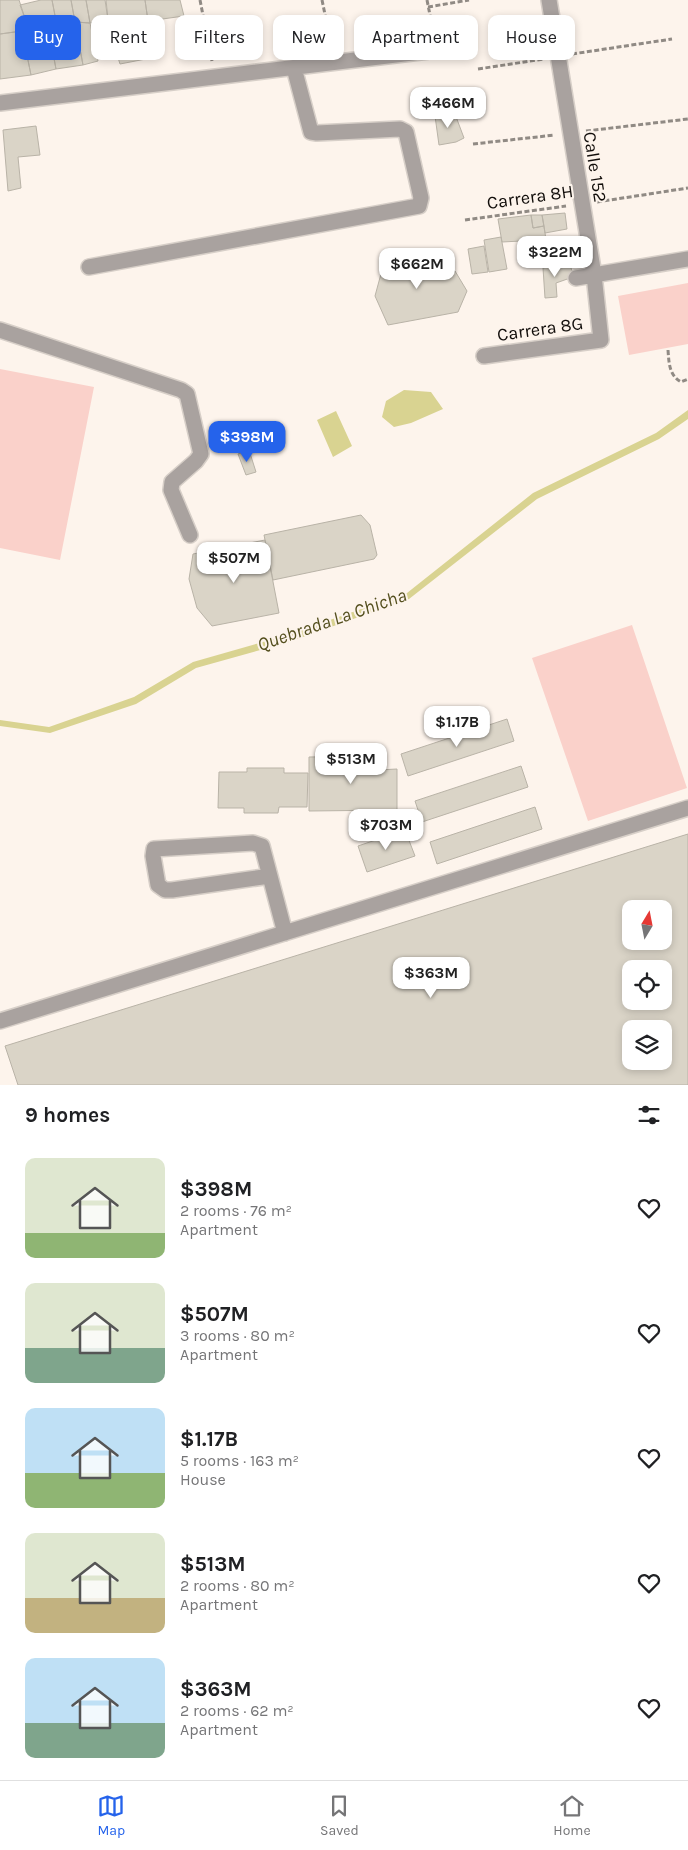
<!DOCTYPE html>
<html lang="en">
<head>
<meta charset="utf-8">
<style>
	:root { --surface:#fff; --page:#f6f6f6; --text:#202124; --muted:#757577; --line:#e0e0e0; --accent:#2563eb }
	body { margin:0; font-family:Karla,sans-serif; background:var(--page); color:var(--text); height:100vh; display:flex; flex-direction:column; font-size:19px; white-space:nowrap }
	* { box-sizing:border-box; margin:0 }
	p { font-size:16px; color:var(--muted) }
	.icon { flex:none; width:28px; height:28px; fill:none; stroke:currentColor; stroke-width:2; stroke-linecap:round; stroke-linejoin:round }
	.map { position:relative; height:1085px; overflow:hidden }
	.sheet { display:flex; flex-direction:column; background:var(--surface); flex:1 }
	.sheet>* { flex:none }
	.guide { position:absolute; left:15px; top:15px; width:659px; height:45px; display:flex; gap:10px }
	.needle { width:32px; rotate:10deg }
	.buttons { position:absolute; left:622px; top:900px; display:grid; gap:10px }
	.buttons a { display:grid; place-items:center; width:50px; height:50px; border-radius:10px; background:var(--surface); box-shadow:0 2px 8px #0003; font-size:25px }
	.price { position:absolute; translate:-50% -42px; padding:0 11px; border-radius:10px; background:#fff; color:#222; font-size:16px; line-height:32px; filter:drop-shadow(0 1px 2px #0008) }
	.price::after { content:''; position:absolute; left:50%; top:30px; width:15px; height:11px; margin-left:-8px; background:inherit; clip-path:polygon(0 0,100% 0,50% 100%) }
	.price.current { background:var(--accent); color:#fff }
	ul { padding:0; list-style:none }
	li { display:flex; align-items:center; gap:15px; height:125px; padding:0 25px }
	li span { display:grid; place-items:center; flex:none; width:140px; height:100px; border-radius:10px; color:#555 }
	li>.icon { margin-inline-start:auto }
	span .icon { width:60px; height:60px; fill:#fffc; stroke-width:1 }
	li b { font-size:21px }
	h2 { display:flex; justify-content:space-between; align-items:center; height:60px; padding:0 25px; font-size:21px }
	.chip { padding:0 18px; border-radius:10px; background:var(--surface); box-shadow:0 2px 8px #0003; font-size:18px; line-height:45px }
	.chip.current { background:var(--accent); color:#fff }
	.dock { display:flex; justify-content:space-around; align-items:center; height:70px; border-top:1px solid var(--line); background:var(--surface); font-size:14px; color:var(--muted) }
	.dock a { display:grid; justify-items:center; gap:2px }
	.dock .current { color:var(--accent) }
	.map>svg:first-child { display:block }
</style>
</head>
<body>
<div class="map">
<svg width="688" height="1085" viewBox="0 0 688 1085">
	<rect width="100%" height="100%" fill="#fdf4ec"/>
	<path fill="#fad1ca" d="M 688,283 L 688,344 L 629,355 L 618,296 Z
		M 0,369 L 94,387 L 60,560 L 0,548 Z
		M 632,625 L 687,788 L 588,821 L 532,658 Z"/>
	<path fill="#d9d391" d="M 404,390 L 431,392 L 443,409 L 411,423 L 394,427 L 382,417 L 386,401 Z
		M 688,410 L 688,419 L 659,439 L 537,499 L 409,599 L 289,642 L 196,668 L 136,704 L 50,733 L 0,726 L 0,720 L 49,727 L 134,697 L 193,662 L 287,635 L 407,593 L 533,493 L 656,433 Z
		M 336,411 L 352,446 L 333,457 L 317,420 Z"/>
	<path fill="#dad4c7" stroke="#b9b3a7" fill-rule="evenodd" d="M 0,0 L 19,0 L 29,30 L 0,34 Z
		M 41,0 L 52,0 L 57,26 L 29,30 L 20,5 Z
		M 52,0 L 71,0 L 75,22 L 57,26 Z
		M 71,0 L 86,0 L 90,23 L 75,22 Z
		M 86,0 L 105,0 L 108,20 L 90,23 Z
		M 106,0 L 145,0 L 148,21 L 109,29 Z
		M 145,0 L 180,0 L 184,16 L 148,21 Z
		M 148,21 L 156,57 L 120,64 L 109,29 Z
		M 75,22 L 90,23 L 98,61 L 83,65 Z
		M 75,22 L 83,65 L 56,69 L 48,27 Z
		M 48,27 L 56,69 L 31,75 L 22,31 Z
		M 22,31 L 31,75 L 0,79 L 0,34 Z
		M 455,114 L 464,138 L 456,142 L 439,145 L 435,116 Z
		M 36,126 L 40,155 L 18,157 L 21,188 L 8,191 L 3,130 Z
		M 565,213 L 567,229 L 545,233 L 542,215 Z
		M 531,215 L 542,215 L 544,226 L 533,228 Z
		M 531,215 L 533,228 L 544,226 L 548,254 L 521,257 L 521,241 L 502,242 L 498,219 Z
		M 501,237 L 507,269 L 489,272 L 484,240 Z
		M 484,246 L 488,272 L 472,274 L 468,249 Z
		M 424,255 L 423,265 L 455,271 L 467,291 L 458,312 L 388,325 L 375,296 L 385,259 Z
		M 570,263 L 573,277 L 556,283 L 557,297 L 545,298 L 543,268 Z
		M 249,450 L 256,472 L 246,475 L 238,454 Z
		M 361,515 L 370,525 L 377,555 L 374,559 L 273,580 L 264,535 Z
		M 265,540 L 279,613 L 212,626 L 197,608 L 189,579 L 193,554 Z
		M 507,719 L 514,741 L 408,776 L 401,754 Z
		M 378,756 L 378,770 L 397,769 L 397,810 L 309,811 L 309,757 Z
		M 521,766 L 528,787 L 422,822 L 415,801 Z
		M 247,768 L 284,768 L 284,773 L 308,773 L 307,807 L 279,807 L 278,813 L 244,813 L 244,808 L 218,808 L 219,772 L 247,772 Z
		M 535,807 L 542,829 L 437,864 L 430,842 Z
		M 405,830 L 415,856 L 367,872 L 358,846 Z
		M 688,834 L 688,1085 L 18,1085 L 5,1046 ZM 631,909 L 664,909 L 664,941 L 631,941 ZM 631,969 L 664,969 L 664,1001 L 631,1001 ZM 631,1029 L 664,1029 L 664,1061 L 631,1061 Z"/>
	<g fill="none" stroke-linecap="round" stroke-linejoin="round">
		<g stroke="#d7cfc8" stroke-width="18">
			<path id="minor" d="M 0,103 L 437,50
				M 89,267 L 419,206 L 421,198 L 406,132 L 400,129 L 317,133 L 311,132 L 294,68
				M 576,278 L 688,259
				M 0,330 L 181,390 L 187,394 L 201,454 L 196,461 L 172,482 L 171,490 L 190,535
				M 484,356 L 601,340 L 594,275 L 549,0
				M 270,876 L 172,890 L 165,890 L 158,885 L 153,856 L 154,849 L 253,843 L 262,846 L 285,933
				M 0,1021 L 688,808"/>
		</g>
		<path stroke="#908a84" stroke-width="3" stroke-dasharray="5 2.5" stroke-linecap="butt" d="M 200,0 L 212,61
			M 322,0 L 332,48
			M 427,0 L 434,35
			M 428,7 L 469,0
			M 572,54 L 672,39
			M 478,69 L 544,59
			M 586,131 L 688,119
			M 473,144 L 555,135
			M 597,202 L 688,188
			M 465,220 L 566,206
			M 668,350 C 669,363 669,375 681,382 L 688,379"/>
		<use href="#minor" stroke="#a9a29f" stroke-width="15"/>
	</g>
	<g text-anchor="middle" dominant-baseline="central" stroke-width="4" stroke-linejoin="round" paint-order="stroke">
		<g font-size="18" fill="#120e0b" stroke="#fdf4ec">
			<text transform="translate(595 167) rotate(81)">Calle 152</text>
			<text transform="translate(530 197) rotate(-8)">Carrera 8H</text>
			<text transform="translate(540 329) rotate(-8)">Carrera 8G</text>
		</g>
		<g font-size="19" font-style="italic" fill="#544f1e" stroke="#fdf4ec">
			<text transform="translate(332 620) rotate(-19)">Quebrada La Chicha</text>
		</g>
	</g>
</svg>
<div class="buttons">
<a><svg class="needle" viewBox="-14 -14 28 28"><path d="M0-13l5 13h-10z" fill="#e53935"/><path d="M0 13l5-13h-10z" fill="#757577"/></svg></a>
<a><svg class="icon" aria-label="locate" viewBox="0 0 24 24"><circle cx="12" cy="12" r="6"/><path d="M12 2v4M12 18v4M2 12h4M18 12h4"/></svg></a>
<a><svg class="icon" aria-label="layers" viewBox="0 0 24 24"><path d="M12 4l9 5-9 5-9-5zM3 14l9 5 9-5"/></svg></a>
</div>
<b class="price" style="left:448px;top:129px">$466M</b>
<b class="price" style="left:555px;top:278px">$322M</b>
<b class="price" style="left:417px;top:290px">$662M</b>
<b class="price current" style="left:247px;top:463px">$398M</b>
<b class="price" style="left:234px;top:584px">$507M</b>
<b class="price" style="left:457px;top:748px">$1.17B</b>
<b class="price" style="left:351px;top:785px">$513M</b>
<b class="price" style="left:386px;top:851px">$703M</b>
<b class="price" style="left:431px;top:999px">$363M</b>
<div class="guide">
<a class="chip current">Buy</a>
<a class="chip">Rent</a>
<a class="chip">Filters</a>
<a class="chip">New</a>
<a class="chip">Apartment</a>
<a class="chip">House</a>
</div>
</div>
<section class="sheet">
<h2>9 homes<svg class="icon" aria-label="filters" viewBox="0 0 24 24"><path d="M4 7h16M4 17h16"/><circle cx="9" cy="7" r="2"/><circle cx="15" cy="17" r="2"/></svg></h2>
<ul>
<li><span style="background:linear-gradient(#dfe7d0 75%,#8fb573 0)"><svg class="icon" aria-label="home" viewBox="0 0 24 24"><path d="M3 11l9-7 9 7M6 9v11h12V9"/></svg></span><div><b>$398M</b><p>2 rooms · 76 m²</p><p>Apartment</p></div><svg class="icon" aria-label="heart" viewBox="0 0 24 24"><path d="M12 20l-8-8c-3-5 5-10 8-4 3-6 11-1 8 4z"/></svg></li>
<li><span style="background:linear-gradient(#dfe7d0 65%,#7fa58c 0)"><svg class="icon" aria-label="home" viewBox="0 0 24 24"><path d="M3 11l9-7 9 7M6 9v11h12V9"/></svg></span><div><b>$507M</b><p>3 rooms · 80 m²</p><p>Apartment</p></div><svg class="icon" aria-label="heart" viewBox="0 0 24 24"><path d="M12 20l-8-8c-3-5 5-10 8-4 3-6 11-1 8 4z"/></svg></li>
<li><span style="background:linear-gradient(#bfe0f5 65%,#8fb573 0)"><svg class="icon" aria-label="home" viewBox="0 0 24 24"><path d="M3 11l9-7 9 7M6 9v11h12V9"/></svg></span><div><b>$1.17B</b><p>5 rooms · 163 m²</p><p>House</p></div><svg class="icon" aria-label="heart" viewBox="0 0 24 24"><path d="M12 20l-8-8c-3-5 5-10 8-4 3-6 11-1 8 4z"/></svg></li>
<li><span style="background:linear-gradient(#dfe7d0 65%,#c2b280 0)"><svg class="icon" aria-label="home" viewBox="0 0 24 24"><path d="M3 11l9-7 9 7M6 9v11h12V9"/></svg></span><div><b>$513M</b><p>2 rooms · 80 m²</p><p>Apartment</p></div><svg class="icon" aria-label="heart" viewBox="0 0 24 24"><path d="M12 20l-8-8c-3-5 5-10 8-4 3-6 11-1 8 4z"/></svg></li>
<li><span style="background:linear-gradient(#bfe0f5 65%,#7fa58c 0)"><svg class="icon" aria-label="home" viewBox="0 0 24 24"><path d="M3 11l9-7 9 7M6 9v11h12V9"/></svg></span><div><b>$363M</b><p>2 rooms · 62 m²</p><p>Apartment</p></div><svg class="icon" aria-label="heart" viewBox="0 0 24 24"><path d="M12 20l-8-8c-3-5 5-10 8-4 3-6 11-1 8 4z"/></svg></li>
</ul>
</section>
<nav class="dock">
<a class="current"><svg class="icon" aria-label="map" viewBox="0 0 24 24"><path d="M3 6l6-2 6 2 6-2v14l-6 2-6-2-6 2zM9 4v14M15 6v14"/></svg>Map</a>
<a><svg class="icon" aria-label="saved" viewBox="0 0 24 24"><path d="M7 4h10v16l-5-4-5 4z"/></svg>Saved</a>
<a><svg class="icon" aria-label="home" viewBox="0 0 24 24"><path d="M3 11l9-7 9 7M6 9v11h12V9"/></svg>Home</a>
</nav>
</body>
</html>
